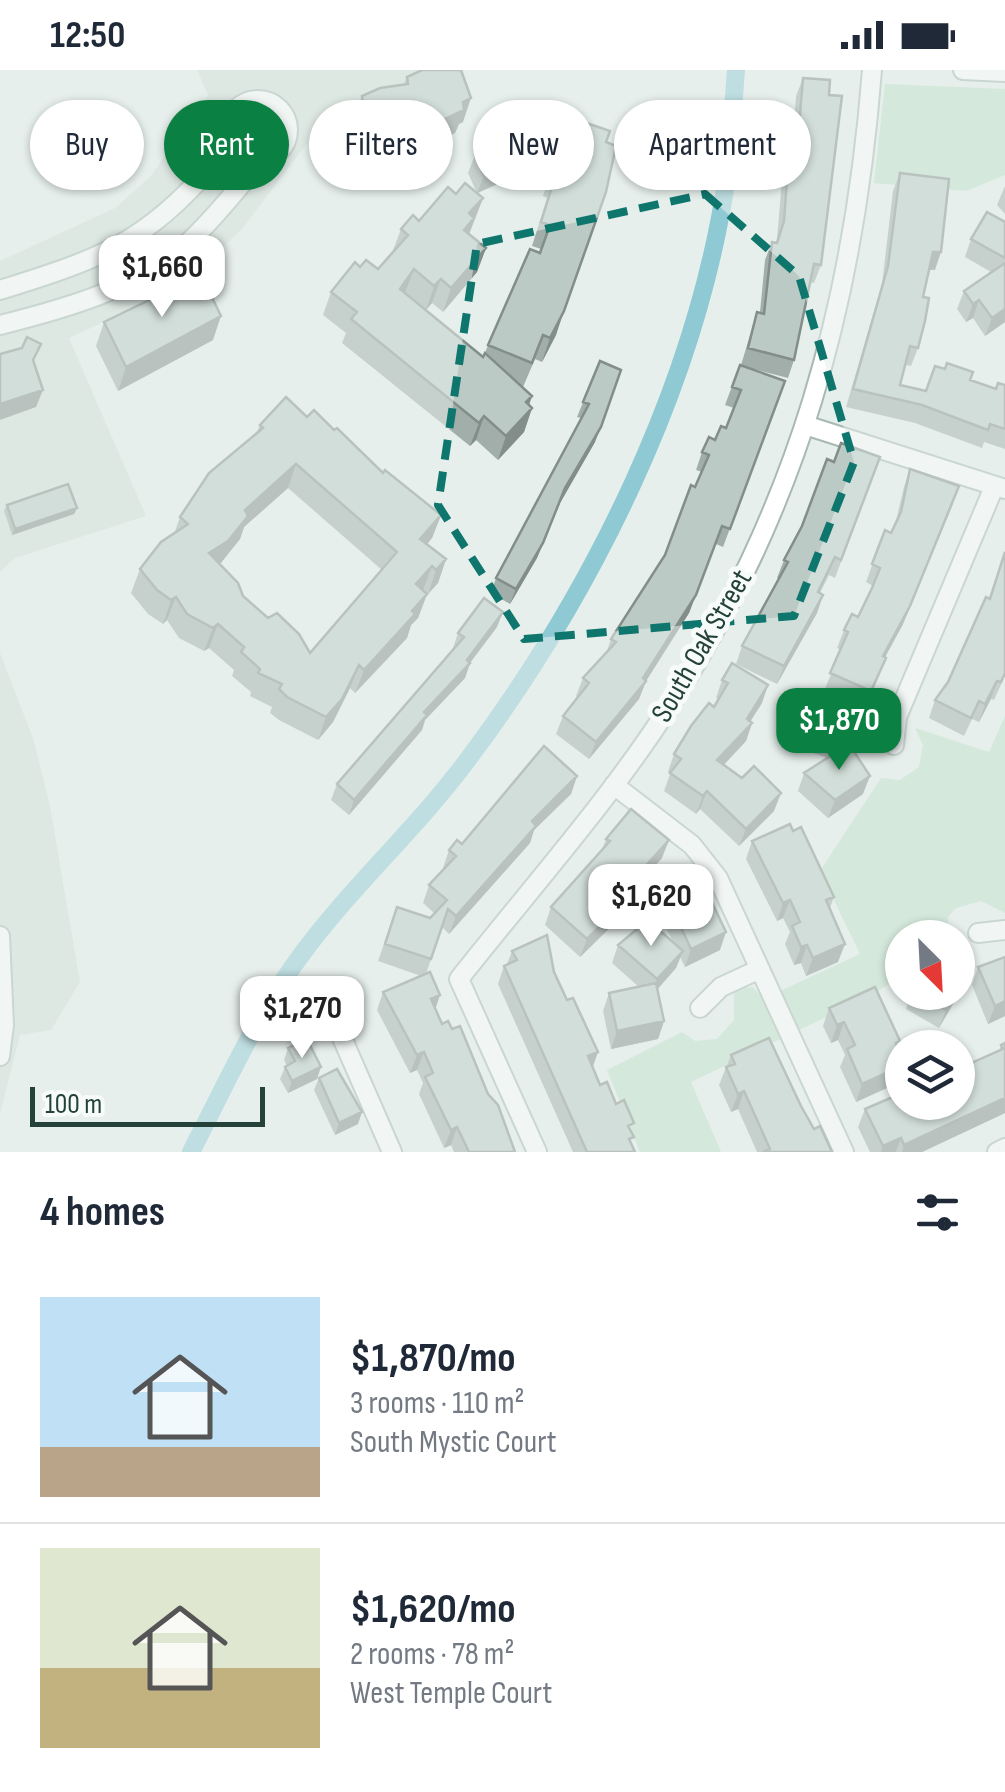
<!DOCTYPE html>
<html lang="en">
<head>
<meta charset="utf-8">
<style>
	:root { --surface:#fff; --page:#f2f2f3; --text:#1f2937; --muted:#747a83; --line:#e0e1e3; --accent:#0b8043 }
	body { margin:0; font-family:"Sofia Sans Condensed",sans-serif; background:var(--page); color:var(--text); height:100vh; display:flex; flex-direction:column; font-size:38px; white-space:nowrap }
	* { box-sizing:border-box; margin:0 }
	p { font-size:32px; color:var(--muted) }
	.icon { flex:none; width:55px; height:55px; fill:none; stroke:currentColor; stroke-width:2; stroke-linecap:round; stroke-linejoin:round }
	.map { position:relative; height:1082px; overflow:hidden }
	.panel { display:flex; flex-direction:column; background:var(--surface); flex:1 }
	.panel>* { flex:none }
	.banner { position:absolute; left:30px; top:30px; width:945px; height:90px; display:flex; gap:20px }
	.needle { width:65px; rotate:156deg }
	.controls { position:absolute; left:885px; top:850px; display:grid; gap:20px }
	.controls a { display:grid; place-items:center; width:90px; height:90px; border-radius:50%; background:var(--surface); box-shadow:0 2px 8px #0004; font-size:50px }
	.scale { position:absolute; left:30px; bottom:25px; width:235px; box-sizing:border-box; padding-left:10px; border:5px solid #24423a; border-top:0; font-size:28px; line-height:35px; white-space:nowrap; color:#24423a; -webkit-text-stroke:8px #f7fbf9; paint-order:stroke }
	.price { position:absolute; translate:-50% -85px; padding:0 22px; border-radius:20px; background:#fff; color:#222; font-size:32px; line-height:65px; filter:drop-shadow(0 2px 5px #0008) }
	.price::after { content:''; position:absolute; left:50%; top:60px; width:30px; height:22px; margin-left:-15px; background:inherit; clip-path:polygon(0 0,100% 0,50% 100%) }
	.price.selected { background:var(--accent); color:#fff }
	ul { padding:0; list-style:none }
	li { display:flex; align-items:center; gap:30px; height:250px; padding:0 40px }
	li+li { border-top:2px solid var(--line) }
	li span { display:grid; place-items:center; flex:none; width:280px; height:200px; border-radius:0px; color:#555 }
	li>.icon { margin-inline-start:auto }
	span .icon { width:120px; height:120px; fill:#fffc; stroke-width:1 }
	li b { font-size:42px }
	h2 { display:flex; justify-content:space-between; align-items:center; height:120px; padding:0 40px; font-size:42px }
	.tag { padding:0 35px; border-radius:45px; background:var(--surface); box-shadow:0 2px 8px #0004; font-size:35px; line-height:90px }
	.tag.selected { background:var(--accent); color:#fff }
	.status { display:flex; justify-content:space-between; align-items:center; height:70px; padding:0 50px; background:var(--surface); direction:ltr }
	.status svg { height:28px; fill:currentColor }
	.map>svg:first-child { display:block }
</style>
</head>
<body>
<div class="status"><b>12:50</b><svg viewBox="0 0 49 12"><path d="M0 12V9h3v3zM5 12V6h3v6zM10 12V3h3v9zM15 12V0h3v12zM26 1h20v11H26zM47 4h2v5h-2z"/></svg></div>
<div class="map">
<svg width="1005" height="1082" viewBox="0 0 1005 1082">
	<rect width="100%" height="100%" fill="#e6efeb"/>
	<path fill="#d4dfda" d="M 197,0 L 466,0 L 308,72 L 242,159 L 182,216 L 69,268 L 146,446 L 15,488 L 0,502 L 0,191 L 115,138 L 150,107 L 208,25 Z
		M 0,583 L 34,671 L 50,736 L 80,912 L 51,960 L 20,965 L 0,1044 Z"/>
	<path fill="#bfe0c8" d="M 885,14 L 1005,19 L 1005,105 L 966,121 L 874,113 Z
		M 1005,646 L 1005,843 L 981,831 L 956,838 L 948,847 L 948,867 L 902,868 L 902,905 L 874,924 L 691,1012 L 721,1082 L 640,1082 L 607,1000 L 682,962 L 695,971 L 717,969 L 734,950 L 734,924 L 740,918 L 753,917 L 763,929 L 860,884 L 820,801 L 881,708 L 900,710 L 919,697 L 923,675 L 915,658 L 989,682 Z"/>
	<g fill="none" stroke-linecap="round" stroke-linejoin="round">
		<path stroke="#8ec9d4" stroke-width="18" d="M 191,1082 C 225,1016 257,944 302,884 C 353,815 418,757 469,688 C 593,522 697,313 727,106 C 732,71 733,35 736,0"/>
		<g stroke="#a8b8b2" stroke-width="22">
			<path id="street" d="M 963,0 L 1005,2
				M228 60a30 30 0 1 1 60 0a30 30 0 1 1-60 0Z
				M 0,220 C 116,184 151,169 231,74
				M 0,255 C 68,238 144,217 195,166 C 219,143 240,115 262,90
				M 805,355 L 1005,419
				M 894,675 L 897,647 L 994,417
				M 614,715 L 692,775 L 718,808 L 844,1082
				M 978,863 L 1005,860
				M 0,866 L 4,955 L 0,986
				M 329,938 L 392,1082
				M 700,938 L 721,917 L 760,899
				M 537,1082 L 459,909 C 530,819 609,731 671,634 C 798,436 854,233 872,0
				M 997,1082 L 1005,1078"/>
		</g>
		<use href="#street" stroke="#fff" stroke-width="18"/>
	</g>
	<path fill="#a1aea9" fill-rule="evenodd" d="M 407,7 L 463,52 L 459,54 L 455,63 L 440,70 L 438,76 L 413,79 L 411,86 L 391,95 L 370,98 L 368,93 L 354,99 L 339,66 L 347,42 L 358,37 L 362,26 L 404,14 Z
		M 803,8 L 821,195 L 814,213 L 810,212 L 794,290 L 788,308 L 742,296 L 785,311 L 723,477 L 716,474 L 689,543 L 646,611 L 639,629 L 589,689 L 556,664 L 563,646 L 577,627 L 576,626 L 583,608 L 606,584 L 611,569 L 665,485 L 702,402 L 696,400 L 702,382 L 726,358 L 734,338 L 725,335 L 740,295 L 741,295 L 757,242 L 760,242 L 765,190 L 772,172 L 776,173 L 777,169 L 784,86 L 790,68 L 793,68 L 796,26 Z
		M 565,59 L 606,72 L 556,265 L 542,292 L 535,289 L 523,317 L 532,326 L 529,335 L 532,338 L 524,362 L 498,390 L 476,370 L 470,376 L 342,273 L 346,263 L 323,245 L 331,222 L 360,197 L 378,199 L 392,183 L 401,159 L 419,151 L 456,124 L 477,123 L 468,103 L 475,85 L 540,80 L 533,98 L 478,123 L 483,128 L 469,164 L 486,178 L 477,202 L 443,242 L 432,233 L 426,240 L 483,287 L 530,179 L 540,183 L 541,179 L 532,176 L 547,128 L 543,126 Z
		M 900,103 L 935,200 L 929,200 L 923,227 L 918,278 L 911,296 L 906,295 L 900,315 L 926,321 L 970,310 L 996,319 L 1005,315 L 1005,379 L 984,372 L 982,378 L 915,353 L 846,337 L 882,214 L 893,121 Z
		M 1005,116 L 1005,144 L 997,135 Z
		M 1005,152 L 1005,252 L 985,266 L 973,248 L 966,252 L 957,239 L 964,221 L 991,202 L 965,187 L 971,169 Z
		M 104,252 L 213,270 L 118,321 L 96,276 Z
		M 600,291 L 595,372 L 560,433 L 537,488 L 510,534 L 491,523 L 496,508 L 581,348 L 577,347 Z
		M 307,347 L 441,445 L 432,468 L 427,474 L 446,489 L 438,513 L 428,524 L 422,520 L 427,524 L 418,548 L 411,555 L 407,568 L 355,623 L 350,618 L 333,652 L 318,670 L 279,650 L 270,643 L 272,637 L 250,626 L 251,622 L 232,606 L 234,600 L 209,578 L 204,581 L 179,568 L 167,550 L 163,554 L 148,544 L 131,523 L 140,499 L 174,464 L 180,447 L 256,364 L 260,355 ZM 288,418 L 382,500 L 310,583 L 243,526 L 220,494 L 240,469 L 244,457 Z
		M 880,387 L 835,508 L 829,505 L 820,523 L 823,525 L 817,543 L 777,614 L 736,594 L 742,576 L 779,508 L 777,508 L 784,490 L 834,392 Z
		M 910,399 L 953,434 L 903,554 L 885,587 L 879,606 L 865,639 L 824,621 L 841,580 L 837,578 L 844,560 L 858,547 L 873,516 L 866,512 L 885,460 L 891,463 L 896,451 L 904,417 Z
		M 7,435 L 77,438 L 74,444 L 12,465 L 4,441 Z
		M 1005,481 L 1005,606 L 994,630 L 991,629 L 979,652 L 972,649 L 964,666 L 929,648 L 935,630 L 948,612 L 989,528 Z
		M 497,557 L 470,593 L 465,608 L 425,650 L 422,660 L 349,745 L 331,730 L 337,714 L 454,579 L 453,578 L 458,563 Z
		M 722,610 L 762,633 L 750,651 L 752,653 L 746,671 L 724,695 L 774,741 L 739,776 L 700,739 L 696,744 L 664,721 L 670,704 L 668,702 L 674,684 L 714,637 L 719,629 L 716,628 Z
		M 808,620 L 855,636 L 839,680 L 863,724 L 828,748 L 798,721 L 804,703 L 828,688 L 789,675 Z
		M 577,706 L 571,724 L 534,760 L 530,773 L 449,864 L 442,857 L 426,904 L 435,939 L 442,954 L 488,1024 L 515,1082 L 454,1082 L 451,1075 L 444,1078 L 419,1024 L 423,1013 L 417,1000 L 410,1003 L 377,940 L 383,922 L 421,906 L 378,891 L 397,837 L 430,848 L 434,843 L 423,833 L 429,815 L 444,799 L 443,798 L 449,780 L 462,774 Z
		M 793,761 L 834,827 L 830,838 L 838,892 L 806,906 L 801,893 L 794,895 L 785,874 L 790,862 L 783,848 L 777,851 L 746,789 L 752,771 Z
		M 606,769 L 662,788 L 628,826 L 623,845 L 580,887 L 545,855 L 551,837 L 602,780 Z
		M 691,823 L 720,880 L 685,897 L 680,887 L 676,898 L 658,919 L 664,951 L 658,969 L 611,979 L 603,941 L 609,923 L 639,917 L 612,893 L 618,875 L 673,872 L 665,856 L 672,838 L 688,831 Z
		M 512,881 L 554,902 L 567,930 L 598,982 L 593,997 L 600,1015 L 616,1034 L 631,1062 L 631,1074 L 635,1082 L 573,1082 L 498,914 L 504,896 L 507,894 Z
		M 970,897 L 964,915 L 939,958 L 906,939 L 912,922 L 958,922 Z
		M 978,897 L 1005,946 L 988,954 L 972,915 Z
		M 829,938 L 898,978 L 898,1013 L 856,1032 L 840,997 L 845,985 L 838,970 L 831,973 L 823,956 Z
		M 1005,973 L 1005,1043 L 922,1082 L 870,1082 L 858,1057 L 865,1039 L 999,981 L 1001,975 Z
		M 288,978 L 317,1009 L 288,1023 L 280,1009 L 285,997 L 287,996 L 284,990 Z
		M 731,985 L 801,1036 L 814,1059 L 832,1082 L 757,1082 L 738,1039 L 731,1042 L 719,1015 Z
		M 319,1008 L 358,1054 L 335,1065 L 314,1020 Z"/>
	<path fill="#838d89" d="M 471,28 L 463,52 L 459,54 L 455,63 L 440,70 L 438,76 L 413,79 L 411,86 L 391,95 L 370,98 L 379,74 L 419,56 L 445,49 L 463,32 Z
		M 377,70 L 368,93 L 354,99 L 363,76 Z
		M 540,80 L 533,98 L 477,123 L 484,106 Z
		M 483,128 L 466,172 L 455,184 L 469,143 Z
		M 486,178 L 477,202 L 443,242 L 451,218 Z
		M 933,182 L 941,182 L 935,200 L 926,199 Z
		M 414,199 L 405,223 L 400,219 Z
		M 441,209 L 432,233 L 426,240 L 434,216 Z
		M 979,230 L 973,248 L 966,252 L 973,234 Z
		M 1005,239 L 1005,252 L 985,266 L 992,248 Z
		M 564,241 L 556,265 L 542,292 L 550,268 Z
		M 221,246 L 213,270 L 118,321 L 126,297 Z
		M 43,320 L 36,337 L 0,350 L 0,334 Z
		M 532,326 L 525,346 L 532,338 L 524,362 L 498,390 L 506,366 L 526,332 Z
		M 484,346 L 476,370 L 470,376 L 479,353 Z
		M 601,357 L 595,372 L 560,433 L 537,488 L 510,534 L 516,519 L 565,418 Z
		M 296,394 L 288,418 L 244,457 L 240,469 L 220,494 L 209,483 L 245,440 Z
		M 959,416 L 903,554 L 876,604 L 883,586 Z
		M 77,438 L 74,444 L 12,465 L 15,459 Z
		M 441,445 L 432,468 L 412,493 L 420,469 Z
		M 722,456 L 689,543 L 646,611 L 639,629 L 589,689 L 596,672 L 643,608 Z
		M 446,489 L 438,513 L 428,524 L 436,500 Z
		M 432,496 L 423,520 L 407,538 L 416,514 Z
		M 427,524 L 418,548 L 411,555 L 407,568 L 355,623 L 364,600 Z
		M 823,525 L 817,543 L 777,614 L 784,596 Z
		M 176,527 L 167,550 L 163,554 L 171,530 Z
		M 503,542 L 497,557 L 469,594 L 470,593 L 465,608 L 425,650 L 422,660 L 349,745 L 354,730 Z
		M 218,554 L 209,578 L 204,581 L 213,558 Z
		M 359,595 L 350,618 L 333,652 L 318,670 L 326,647 Z
		M 997,611 L 991,629 L 979,652 L 985,634 Z
		M 768,615 L 762,633 L 743,663 L 752,653 L 746,671 L 711,708 L 717,690 L 747,649 Z
		M 577,706 L 571,724 L 534,760 L 530,773 L 449,864 L 456,846 L 532,751 Z
		M 870,706 L 863,724 L 828,748 L 835,730 Z
		M 707,721 L 700,739 L 696,744 L 703,726 Z
		M 781,723 L 774,741 L 739,776 L 746,759 Z
		M 669,770 L 662,788 L 616,838 L 623,821 Z
		M 629,827 L 623,845 L 580,887 L 587,869 Z
		M 790,830 L 783,848 L 777,851 L 783,833 Z
		M 726,862 L 720,880 L 685,897 L 691,879 Z
		M 845,874 L 838,892 L 806,906 L 813,888 Z
		M 807,875 L 801,893 L 794,895 L 801,877 Z
		M 683,881 L 676,898 L 650,927 L 657,909 Z
		M 970,897 L 964,915 L 939,958 L 946,940 L 956,922 L 958,922 L 958,919 Z
		M 440,925 L 434,943 L 431,929 Z
		M 1005,931 L 1005,946 L 988,954 L 995,936 Z
		M 664,951 L 658,969 L 611,979 L 617,961 Z
		M 844,952 L 838,970 L 831,973 L 837,955 Z
		M 424,982 L 417,1000 L 410,1003 L 417,985 Z
		M 598,982 L 591,1000 L 588,986 Z
		M 902,996 L 902,1002 L 898,1013 L 856,1032 L 862,1014 Z
		M 321,997 L 317,1009 L 288,1023 L 292,1011 Z
		M 744,1021 L 738,1039 L 731,1042 L 738,1024 Z
		M 1005,1028 L 1005,1043 L 922,1082 L 902,1082 L 904,1075 Z
		M 362,1042 L 358,1054 L 335,1065 L 339,1053 Z
		M 457,1057 L 451,1075 L 444,1078 L 451,1060 Z
		M 901,1068 L 896,1082 L 881,1082 L 883,1076 Z"/>
	<path fill="#bbcac4" stroke="#838d89" stroke-width="2.5" fill-rule="evenodd" d="M 422,0 L 461,0 L 471,28 L 463,32 L 464,40 L 445,49 L 447,52 L 419,56 L 420,62 L 400,71 L 379,74 L 377,70 L 363,76 L 347,42 L 363,35 L 362,26 L 380,18 L 408,14 L 407,7 Z
		M 803,8 L 830,10 L 829,25 L 842,26 L 821,195 L 814,194 L 794,290 L 748,278 L 757,242 L 764,244 L 772,172 L 777,173 L 784,151 L 790,68 L 798,69 Z
		M 575,49 L 610,61 L 606,72 L 616,76 L 606,122 L 564,241 L 550,268 L 543,265 L 532,293 L 488,275 L 530,179 L 540,183 L 550,155 L 541,152 L 556,104 L 551,103 L 565,59 L 571,61 Z
		M 531,60 L 540,80 L 484,106 L 475,85 Z
		M 900,103 L 949,109 L 941,182 L 933,182 L 923,227 L 929,228 L 925,251 L 918,278 L 910,276 L 900,315 L 926,321 L 935,296 L 945,299 L 947,293 L 973,302 L 970,310 L 996,319 L 998,313 L 1005,315 L 1005,359 L 990,354 L 988,360 L 922,335 L 853,319 L 888,196 Z
		M 465,113 L 483,128 L 469,143 L 474,148 L 464,160 L 486,178 L 451,218 L 441,209 L 434,216 L 414,199 L 400,219 L 483,287 L 485,283 L 532,326 L 526,332 L 532,338 L 506,366 L 484,346 L 479,353 L 351,249 L 357,242 L 331,222 L 355,192 L 360,197 L 366,190 L 378,199 L 408,165 L 401,159 L 413,145 L 419,151 L 448,117 L 456,124 Z
		M 987,142 L 1005,152 L 1005,188 L 971,169 Z
		M 1005,193 L 1005,239 L 992,248 L 979,230 L 973,234 L 964,221 Z
		M 201,205 L 221,246 L 126,297 L 104,252 Z
		M 27,267 L 41,274 L 33,290 L 43,320 L 0,334 L 0,284 L 22,278 Z
		M 600,291 L 621,300 L 601,357 L 565,418 L 543,473 L 516,519 L 496,508 L 589,334 L 583,332 Z
		M 740,295 L 785,311 L 730,459 L 722,456 L 696,525 L 643,608 L 646,611 L 596,672 L 563,646 L 589,613 L 583,608 L 616,572 L 611,569 L 665,485 L 691,415 L 695,417 L 709,385 L 702,382 L 709,367 L 715,370 L 721,356 L 726,358 L 741,320 L 732,317 Z
		M 286,327 L 307,347 L 314,340 L 334,360 L 337,358 L 383,403 L 385,400 L 441,445 L 420,469 L 446,489 L 436,500 L 432,496 L 416,514 L 427,524 L 412,541 L 415,544 L 364,600 L 359,595 L 342,629 L 326,647 L 287,627 L 279,619 L 282,614 L 258,603 L 260,599 L 241,582 L 244,577 L 218,554 L 213,558 L 187,544 L 176,527 L 171,530 L 157,520 L 140,499 L 161,472 L 188,454 L 180,447 L 209,403 L 263,358 L 260,355 ZM 296,394 L 397,482 L 310,583 L 299,564 L 277,543 L 268,548 L 243,526 L 238,513 L 209,483 L 228,471 L 248,446 L 245,440 Z
		M 841,373 L 880,387 L 841,490 L 835,487 L 818,522 L 823,525 L 784,596 L 742,576 L 788,492 L 784,490 L 802,456 L 827,389 L 834,392 Z
		M 910,399 L 959,416 L 910,536 L 883,586 L 886,588 L 871,621 L 830,603 L 848,562 L 844,560 L 852,544 L 858,547 L 872,518 L 880,498 L 872,494 L 885,460 L 891,463 L 901,442 Z
		M 68,414 L 77,438 L 15,459 L 7,435 Z
		M 1005,482 L 1005,603 L 1001,612 L 997,611 L 985,634 L 979,631 L 971,648 L 935,630 L 948,612 L 986,527 L 990,529 Z
		M 484,528 L 503,542 L 467,590 L 470,593 L 424,642 L 427,645 L 354,730 L 337,714 L 464,567 L 458,563 Z
		M 732,593 L 768,615 L 747,649 L 752,653 L 717,690 L 742,708 L 754,696 L 781,723 L 746,759 L 707,721 L 703,726 L 670,703 L 681,689 L 674,684 L 691,656 L 709,633 L 714,637 L 728,613 L 722,610 Z
		M 808,620 L 855,636 L 842,672 L 796,657 Z
		M 849,674 L 870,706 L 835,730 L 804,703 Z
		M 544,676 L 577,706 L 532,751 L 536,756 L 456,846 L 448,839 L 431,889 L 385,874 L 397,837 L 430,848 L 447,830 L 429,815 L 456,786 L 449,780 L 457,770 L 462,774 Z
		M 631,739 L 669,770 L 623,821 L 629,827 L 587,869 L 551,837 L 610,771 L 606,769 Z
		M 790,754 L 793,761 L 801,757 L 834,827 L 826,830 L 845,874 L 813,888 L 807,875 L 801,877 L 792,856 L 800,852 L 790,830 L 783,833 L 752,771 Z
		M 704,816 L 726,862 L 691,879 L 672,838 L 693,828 L 691,823 Z
		M 648,850 L 683,881 L 657,909 L 618,875 Z
		M 547,865 L 554,902 L 567,930 L 573,928 L 598,982 L 588,986 L 600,1015 L 607,1012 L 616,1034 L 624,1030 L 634,1053 L 628,1056 L 634,1067 L 629,1069 L 635,1082 L 587,1082 L 504,896 L 517,890 L 512,881 Z
		M 1005,887 L 1005,931 L 995,936 L 978,897 Z
		M 958,890 L 970,897 L 958,919 Z
		M 430,902 L 440,925 L 431,929 L 442,954 L 448,951 L 452,959 L 460,956 L 488,1024 L 498,1035 L 515,1082 L 469,1082 L 457,1057 L 451,1060 L 425,1007 L 433,1003 L 424,982 L 417,985 L 383,922 Z
		M 656,913 L 664,951 L 617,961 L 609,923 Z
		M 875,917 L 900,971 L 896,973 L 902,989 L 902,996 L 862,1014 L 847,979 L 855,975 L 844,952 L 837,955 L 829,938 Z
		M 916,922 L 956,922 L 946,940 Z
		M 769,968 L 801,1036 L 814,1059 L 820,1056 L 832,1082 L 763,1082 L 770,1079 L 744,1021 L 738,1024 L 726,997 L 735,994 L 731,985 Z
		M 307,969 L 321,997 L 292,1011 L 285,997 L 295,991 L 288,978 Z
		M 1005,973 L 1005,1028 L 904,1075 L 901,1068 L 883,1076 L 865,1039 L 902,1023 L 902,1032 L 958,1032 L 958,999 L 1003,979 L 1001,975 Z
		M 337,999 L 362,1042 L 339,1053 L 319,1008 Z"/>
	<path d="M0 0H1005V1082H0ZM 705,124 L 799,206 L 854,392 L 794,546 L 524,569 L 438,435 L 477,174 Z" fill="#e6efeb" fill-opacity=".55" fill-rule="evenodd"/>
	<path fill="none" stroke="#0f766e" stroke-width="8" stroke-dasharray="20 12" stroke-linejoin="round" d="M 705,124 L 799,206 L 854,392 L 794,546 L 524,569 L 438,435 L 477,174 Z"/>
	<g text-anchor="middle" dominant-baseline="central" stroke-width="10" stroke-linejoin="round" paint-order="stroke">
		<g font-size="30" fill="#24423a" stroke="#f7fbf9">
			<text transform="translate(702 576) rotate(-60)">South Oak Street</text>
		</g>
	</g>
</svg>
<div class="controls">
<a><svg class="needle" viewBox="-14 -14 28 28"><path d="M0-13l5 13h-10z" fill="#e53935"/><path d="M0 13l5-13h-10z" fill="#747a83"/></svg></a>
<a><svg class="icon" aria-label="layers" viewBox="0 0 24 24"><path d="M12 4l9 5-9 5-9-5zM3 14l9 5 9-5"/></svg></a>
</div>
<div class="scale">100 m</div>
<b class="price" style="left:162px;top:250px">$1,660</b>
<b class="price selected" style="left:839px;top:703px">$1,870</b>
<b class="price" style="left:651px;top:879px">$1,620</b>
<b class="price" style="left:302px;top:991px">$1,270</b>
<div class="banner">
<a class="tag">Buy</a>
<a class="tag selected">Rent</a>
<a class="tag">Filters</a>
<a class="tag">New</a>
<a class="tag">Apartment</a>
</div>
</div>
<section class="panel">
<h2>4 homes<svg class="icon" aria-label="filters" viewBox="0 0 24 24"><path d="M4 7h16M4 17h16"/><circle cx="9" cy="7" r="2"/><circle cx="15" cy="17" r="2"/></svg></h2>
<ul>
<li><span style="background:linear-gradient(#bfe0f5 75%,#b9a48a 0)"><svg class="icon" aria-label="home" viewBox="0 0 24 24"><path d="M3 11l9-7 9 7M6 9v11h12V9"/></svg></span><div><b>$1,870/mo</b><p>3 rooms · 110 m²</p><p>South Mystic Court</p></div></li>
<li><span style="background:linear-gradient(#dfe7d0 60%,#c2b280 0)"><svg class="icon" aria-label="home" viewBox="0 0 24 24"><path d="M3 11l9-7 9 7M6 9v11h12V9"/></svg></span><div><b>$1,620/mo</b><p>2 rooms · 78 m²</p><p>West Temple Court</p></div></li>
</ul>
</section>
</body>
</html>
